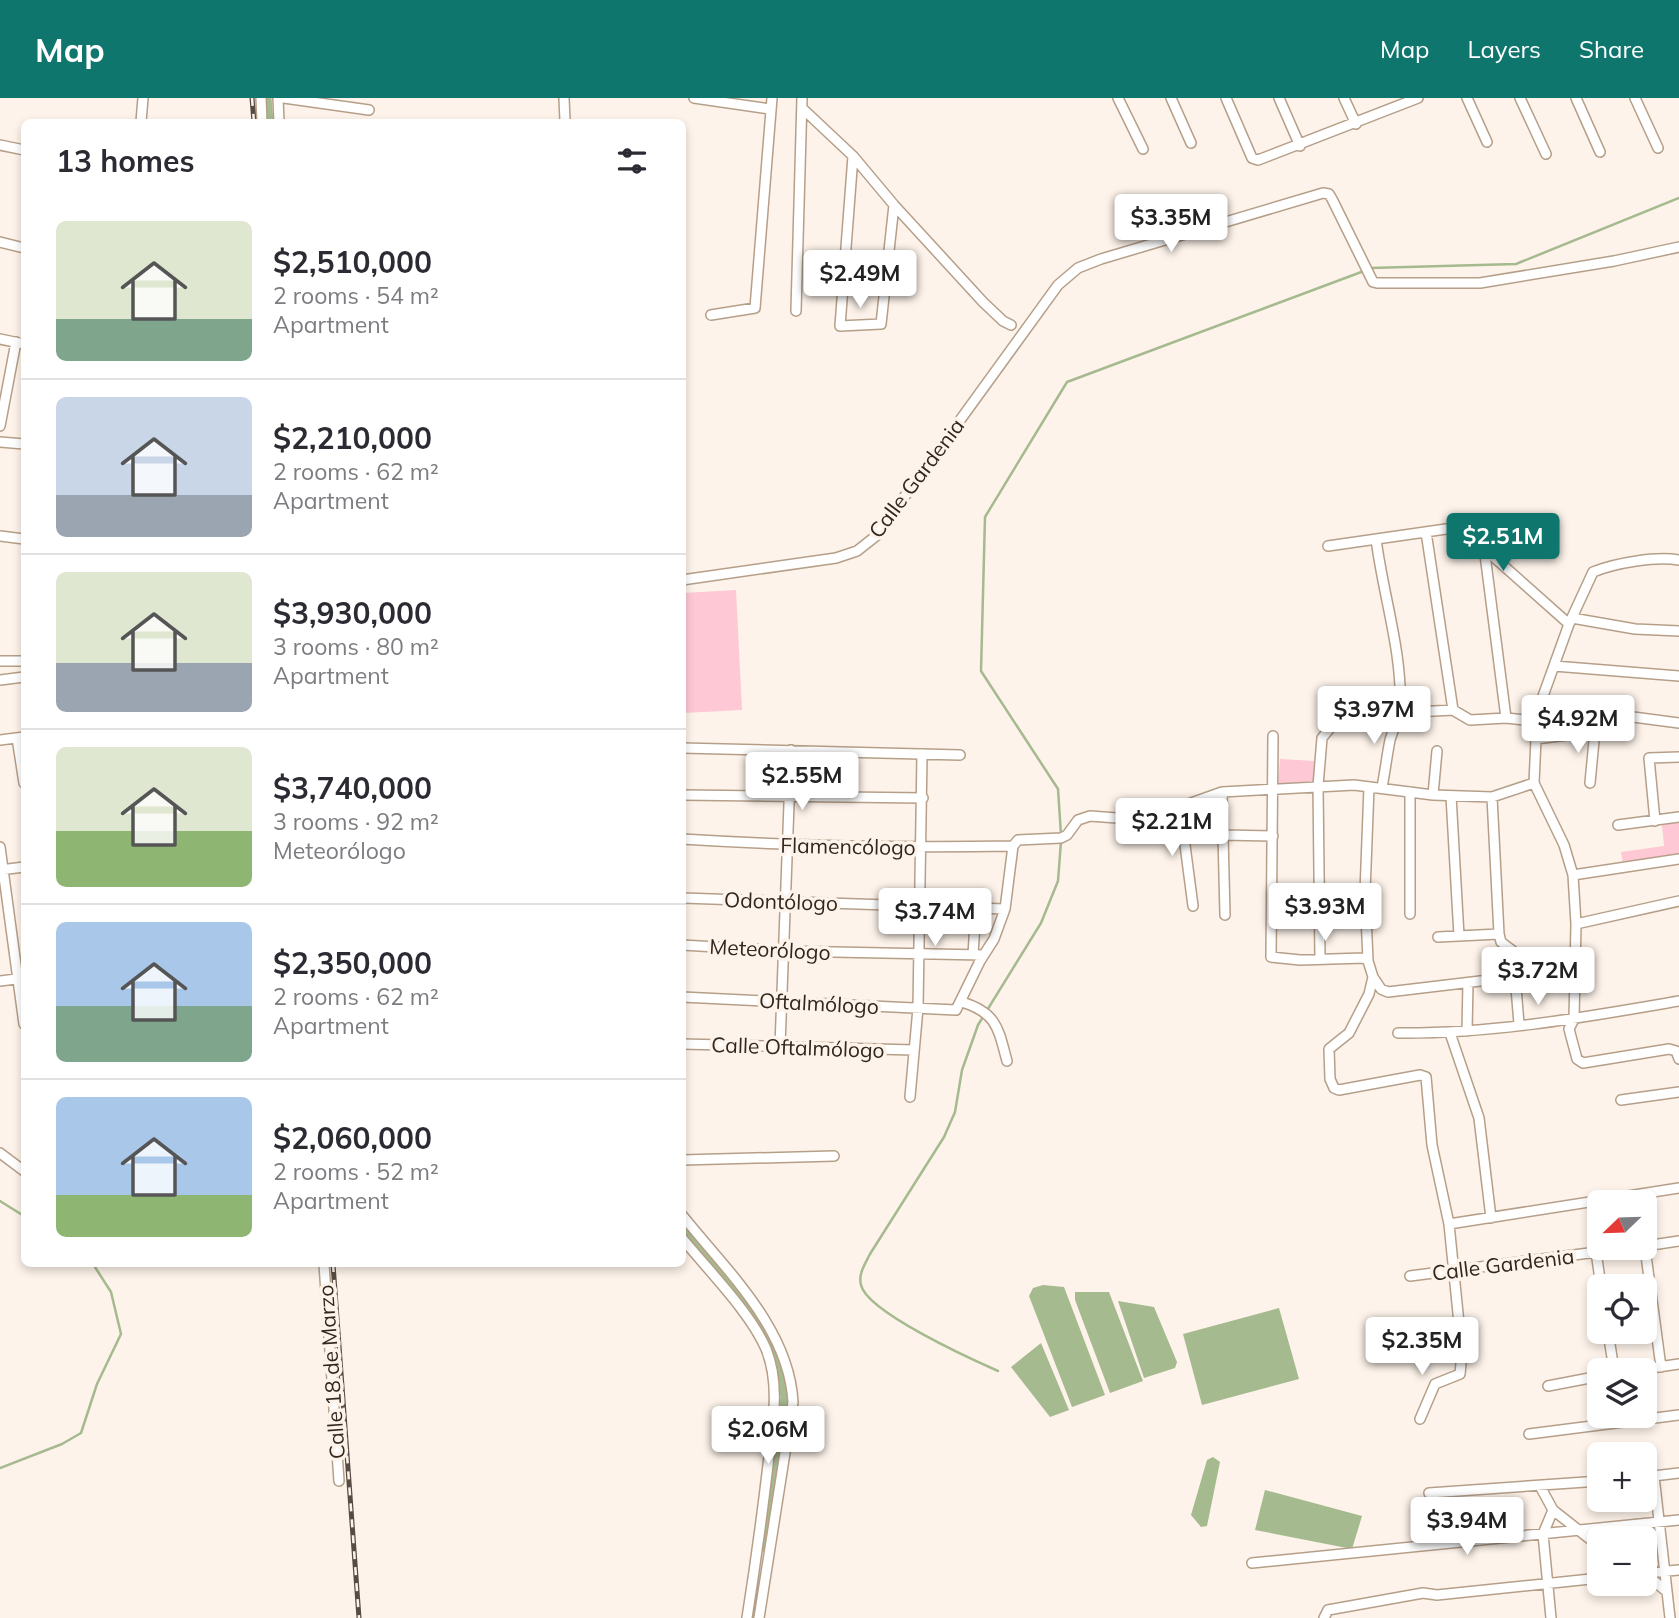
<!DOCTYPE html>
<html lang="en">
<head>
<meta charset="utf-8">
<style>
	:root { --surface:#fff; --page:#f2f2f3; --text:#2b2b33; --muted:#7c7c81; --line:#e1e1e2; --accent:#0f766e }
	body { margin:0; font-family:Mulish,sans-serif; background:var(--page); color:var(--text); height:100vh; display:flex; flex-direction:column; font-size:26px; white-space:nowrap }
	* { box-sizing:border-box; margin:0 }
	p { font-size:23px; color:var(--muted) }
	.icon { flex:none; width:38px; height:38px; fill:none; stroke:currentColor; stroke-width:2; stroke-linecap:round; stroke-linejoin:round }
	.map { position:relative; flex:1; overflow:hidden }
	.details { position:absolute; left:21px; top:21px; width:665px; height:1148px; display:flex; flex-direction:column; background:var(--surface); border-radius:10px; box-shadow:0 4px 10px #0003 }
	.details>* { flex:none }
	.needle { width:46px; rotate:247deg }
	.controls { position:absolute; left:1587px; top:1092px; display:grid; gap:14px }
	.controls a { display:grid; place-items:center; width:70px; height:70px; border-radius:10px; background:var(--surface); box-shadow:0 4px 10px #0003; font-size:35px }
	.price { position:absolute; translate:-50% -60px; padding:0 16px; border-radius:7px; background:#fff; color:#222; font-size:23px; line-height:46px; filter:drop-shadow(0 2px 4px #0008) }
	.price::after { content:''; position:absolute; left:50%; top:42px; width:21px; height:16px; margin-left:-10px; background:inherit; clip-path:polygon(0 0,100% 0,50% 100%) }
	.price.on { background:var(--accent); color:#fff }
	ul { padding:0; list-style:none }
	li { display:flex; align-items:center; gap:21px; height:175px; padding:0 35px }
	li+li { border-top:2px solid var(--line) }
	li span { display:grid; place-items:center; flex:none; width:196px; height:140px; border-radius:10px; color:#555 }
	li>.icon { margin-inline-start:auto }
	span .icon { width:84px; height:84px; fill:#fffc; stroke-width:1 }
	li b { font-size:30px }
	h2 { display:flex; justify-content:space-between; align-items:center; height:84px; padding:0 35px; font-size:30px }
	header { display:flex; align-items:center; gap:42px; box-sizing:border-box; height:98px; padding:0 35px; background:var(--accent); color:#fff }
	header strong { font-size:33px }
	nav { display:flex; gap:38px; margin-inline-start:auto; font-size:24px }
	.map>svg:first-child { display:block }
</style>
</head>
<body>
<header>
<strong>Map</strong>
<nav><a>Map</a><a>Layers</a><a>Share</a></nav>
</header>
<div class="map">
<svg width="1679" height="1520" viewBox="0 0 1679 1520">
	<rect width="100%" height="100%" fill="#fdf3ea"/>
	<path fill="#fec9d5" d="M 736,492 L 742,612 L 683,615 L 683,495 Z
		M 1280,661 L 1316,663 L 1315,683 L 1278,686 Z
		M 1679,724 L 1679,759 L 1623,766 L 1621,754 L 1664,748 L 1662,727 Z"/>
	<path fill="#a5ba8e" d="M 1043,1187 L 1064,1189 L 1105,1297 L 1072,1309 L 1029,1198 L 1033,1190 Z
		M 1075,1194 L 1109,1194 L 1143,1283 L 1110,1295 L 1075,1202 Z
		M 1118,1203 L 1154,1209 L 1177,1264 L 1175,1270 L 1144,1280 Z
		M 1279,1210 L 1299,1281 L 1202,1307 L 1183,1236 Z
		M 1041,1245 L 1069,1312 L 1050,1319 L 1011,1269 Z
		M 1213,1359 L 1220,1364 L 1207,1428 L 1201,1429 L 1191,1417 L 1207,1362 Z
		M 1265,1392 L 1362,1418 L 1352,1451 L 1255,1432 Z"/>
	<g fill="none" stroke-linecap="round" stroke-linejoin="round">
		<path stroke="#a5ba8e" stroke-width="2.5" d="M 1370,170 L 1516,166 L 1679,100
			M 1061,737 L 1058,691 L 981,573 L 985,419 L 1067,284 L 1364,173
			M 0,1103 L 24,1118
			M 998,1273 C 971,1261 867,1214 861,1187 C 858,1176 865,1166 870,1156 L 944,1039 L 955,1014 L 962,972 L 978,927 L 1041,825 L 1058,783 L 1061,743
			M 0,1370 L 62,1346 L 81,1335 L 97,1286 L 121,1236 L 111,1194 L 93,1166"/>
		<path stroke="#a5ba8e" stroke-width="9" d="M 267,0 L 269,24
			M 682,1128 L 750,1212 L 773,1247 L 785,1299 L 762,1449"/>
		<g stroke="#b69f89" stroke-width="12">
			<path id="minor" d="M 261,0 L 262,24
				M 278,0 L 279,24
				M 284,0 L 369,12
				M 564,0 L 565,23
				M 694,0 L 770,11
				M 1118,0 L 1143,51
				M 1171,0 L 1191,45
				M 1226,0 L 1252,60 L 1258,62 L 1418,0
				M 1279,0 L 1300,48
				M 1344,0 L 1356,26
				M 1467,0 L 1487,44
				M 1520,0 L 1546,56
				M 1576,0 L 1600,54
				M 1635,0 L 1658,50
				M 803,11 L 853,58 L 894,107 L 983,204 L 1003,223 L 1011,227
				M 141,24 L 143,0
				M 0,47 L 24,52
				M 853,58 L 840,228 L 881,226 L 894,107
				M 0,144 L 24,150
				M 796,213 L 802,0
				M 711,217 L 755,210 L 772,0
				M 0,241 L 24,246
				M 0,328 L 16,244
				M 0,344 L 24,346
				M 0,438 L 24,441
				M 1376,441 C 1383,497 1403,556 1400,611 C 1399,622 1393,631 1390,642 C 1387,657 1385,674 1382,689
				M 1328,448 L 1460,429 L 1569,526
				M 1679,462 C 1656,458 1615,465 1593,474 L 1569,526 L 1534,623 L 1536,641 L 1534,685 L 1564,747 L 1573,777 L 1576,826 L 1574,921 L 1569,931 L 1577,961 L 1583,965 L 1669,951 L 1676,953 L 1679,961
				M 682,482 L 836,460 L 857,453 L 876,438 L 1058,187 L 1078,170 L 1101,161 L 1323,95 L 1329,96 L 1332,101 L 1373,184 L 1377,185 L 1480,185 L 1614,163 L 1679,149
				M 1572,520 L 1635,531 L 1679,533
				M 0,563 L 24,563
				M 1554,568 L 1679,578
				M 0,582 L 24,579
				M 1453,612 L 1470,622 L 1506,620 L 1484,449
				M 1506,620 L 1534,623
				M 1273,638 L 1271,859 L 1300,862 L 1364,860 L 1368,863
				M 17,640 L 24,685
				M 1536,641 L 1591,634 L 1595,632 L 1598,617 L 1603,615 L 1679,625
				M 0,642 L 24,639
				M 682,650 L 960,657
				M 1590,685 L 1595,632
				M 1369,689 L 1365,794 L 1368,863 L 1373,879 L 1369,896 L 1349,935 L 1329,951 L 1330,981 L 1334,990 L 1339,992 L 1420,977 L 1426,979 L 1432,1047 L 1449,1126 L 1462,1255 L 1460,1276 L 1435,1286 L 1420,1321
				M 1222,694 L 1354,687 L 1433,697 L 1492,699 L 1534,685
				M 682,697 L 923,700
				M 1433,697 L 1437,653
				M 1451,698 L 1459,838
				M 1492,699 L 1499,836
				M 1180,709 L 1193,808
				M 1655,723 L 1649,660 L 1679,659
				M 1618,727 L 1679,719
				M 1223,737 L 1225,817
				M 682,741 C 793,748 902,750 1013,748
				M 0,749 L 24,926
				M 0,772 L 24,769
				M 1573,777 L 1679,761
				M 1320,791 L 1365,794
				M 682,800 L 1005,811
				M 1410,816 L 1410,694
				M 1576,826 L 1679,803
				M 1438,839 L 1499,836 L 1501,844 L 1513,853 L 1519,926
				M 682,847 L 784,853 L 983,857
				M 973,857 L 976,809
				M 1320,860 L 1318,688 L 1322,640 L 1340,618 L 1453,612 L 1426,434
				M 1373,879 L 1381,891 L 1388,894 L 1514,879
				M 0,883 L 24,880
				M 682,899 L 956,912 L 980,863 L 994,841 L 1005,811 L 1013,748 L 1018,742 L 1061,740 L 1067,737 L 1078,722 L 1090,718 L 1117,720 L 1161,707 L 1180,709 L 1222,694 L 1223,737 L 1273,738
				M 962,904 C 997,915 998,930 1007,963
				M 1467,933 L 1468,885
				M 1398,935 C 1492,936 1586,919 1679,903
				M 1450,935 L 1479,1020 L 1491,1120
				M 682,946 L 914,952
				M 780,948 L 791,652
				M 910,999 L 918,910 L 922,656
				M 1621,1002 L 1679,994
				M 0,1055 L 24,1073
				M 682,1062 L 834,1058
				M 682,1117 C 726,1172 789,1230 793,1304 L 759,1520
				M 1449,1126 L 1679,1090
				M 682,1140 C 707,1171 751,1215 766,1251 C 781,1288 772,1329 768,1367 C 762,1418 755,1469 747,1520
				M 1645,1148 L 1679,1143
				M 1645,1150 L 1661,1269
				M 1596,1154 L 1601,1188
				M 324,1166 L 339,1383
				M 1410,1178 L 1628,1150
				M 1608,1234 L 1614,1272
				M 1638,1272 L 1679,1266
				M 1548,1288 L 1600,1278
				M 1529,1336 L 1679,1317
				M 1654,1378 L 1670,1520
				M 1645,1379 L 1679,1375
				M 1541,1390 L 1553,1412 L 1543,1436 L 1551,1520
				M 1429,1395 L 1600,1383
				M 1553,1412 L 1600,1449
				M 1252,1465 L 1679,1422
				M 1645,1475 L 1679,1472
				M 1645,1475 L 1667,1494
				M 1324,1520 L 1328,1512 L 1423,1495 L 1437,1497 L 1600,1480"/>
		</g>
		<use href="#minor" stroke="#fff" stroke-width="9"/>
		<g stroke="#564c43" stroke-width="5">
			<path id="rail" d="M 252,0 L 254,24
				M 333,1166 L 359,1520"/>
		</g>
		<use href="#rail" stroke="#fdf3ea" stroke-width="2.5" stroke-dasharray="8" stroke-linecap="butt"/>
	</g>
	<g text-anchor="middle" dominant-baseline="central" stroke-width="7" stroke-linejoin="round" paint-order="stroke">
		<g font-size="21" fill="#30271e" stroke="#fdf3ea">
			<text transform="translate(916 380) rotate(-53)">Calle Gardenia</text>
			<text transform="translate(848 748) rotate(1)">Flamencólogo</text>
			<text transform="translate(781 803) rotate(2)">Odontólogo</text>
			<text transform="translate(770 851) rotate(3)">Meteorólogo</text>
			<text transform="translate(819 905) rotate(3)">Oftalmólogo</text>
			<text transform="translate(798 949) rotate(2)">Calle Oftalmólogo</text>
			<text transform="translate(1503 1166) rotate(-7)">Calle Gardenia</text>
			<text transform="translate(331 1274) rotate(-94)">Calle 18 de Marzo</text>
		</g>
	</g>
</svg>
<div class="controls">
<a><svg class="needle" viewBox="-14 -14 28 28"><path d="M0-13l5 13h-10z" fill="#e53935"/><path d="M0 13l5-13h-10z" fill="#7c7c81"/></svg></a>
<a><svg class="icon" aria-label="locate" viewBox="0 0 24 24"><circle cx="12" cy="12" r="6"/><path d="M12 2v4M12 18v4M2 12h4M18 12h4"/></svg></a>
<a><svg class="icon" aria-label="layers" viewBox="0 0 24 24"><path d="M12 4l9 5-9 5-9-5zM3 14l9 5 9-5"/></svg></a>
<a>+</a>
<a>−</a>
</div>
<b class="price" style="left:1171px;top:156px">$3.35M</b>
<b class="price" style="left:860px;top:212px">$2.49M</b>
<b class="price on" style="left:1503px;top:475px">$2.51M</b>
<b class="price" style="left:1374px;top:648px">$3.97M</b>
<b class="price" style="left:1578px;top:657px">$4.92M</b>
<b class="price" style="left:802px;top:714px">$2.55M</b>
<b class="price" style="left:1172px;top:760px">$2.21M</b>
<b class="price" style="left:1325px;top:845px">$3.93M</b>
<b class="price" style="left:935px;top:850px">$3.74M</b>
<b class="price" style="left:1538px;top:909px">$3.72M</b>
<b class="price" style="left:1422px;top:1279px">$2.35M</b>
<b class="price" style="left:768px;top:1368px">$2.06M</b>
<b class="price" style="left:1467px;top:1459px">$3.94M</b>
<section class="details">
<h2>13 homes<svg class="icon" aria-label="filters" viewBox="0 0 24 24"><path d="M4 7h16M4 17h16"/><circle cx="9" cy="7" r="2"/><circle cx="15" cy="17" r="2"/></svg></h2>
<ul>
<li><span style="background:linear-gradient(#dfe7d0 70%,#7fa58c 0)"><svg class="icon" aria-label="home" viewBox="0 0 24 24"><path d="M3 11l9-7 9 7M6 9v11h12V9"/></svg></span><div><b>$2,510,000</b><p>2 rooms · 54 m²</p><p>Apartment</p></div></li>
<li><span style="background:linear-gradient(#c9d6e8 70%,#9aa5b1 0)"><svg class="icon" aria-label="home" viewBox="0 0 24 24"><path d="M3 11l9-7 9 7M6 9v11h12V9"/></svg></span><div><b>$2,210,000</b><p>2 rooms · 62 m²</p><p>Apartment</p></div></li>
<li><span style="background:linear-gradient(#dfe7d0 65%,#9aa5b1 0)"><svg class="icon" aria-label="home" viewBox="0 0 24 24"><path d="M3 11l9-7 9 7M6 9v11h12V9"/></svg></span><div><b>$3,930,000</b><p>3 rooms · 80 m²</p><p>Apartment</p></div></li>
<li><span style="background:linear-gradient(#dfe7d0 60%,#8fb573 0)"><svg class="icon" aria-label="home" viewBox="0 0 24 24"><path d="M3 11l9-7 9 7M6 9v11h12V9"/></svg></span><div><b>$3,740,000</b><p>3 rooms · 92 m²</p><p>Meteorólogo</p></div></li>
<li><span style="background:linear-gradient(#a9c7e8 60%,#7fa58c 0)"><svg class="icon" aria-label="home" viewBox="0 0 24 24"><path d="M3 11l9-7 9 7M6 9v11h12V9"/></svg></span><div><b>$2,350,000</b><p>2 rooms · 62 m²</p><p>Apartment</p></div></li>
<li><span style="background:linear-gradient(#a9c7e8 70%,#8fb573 0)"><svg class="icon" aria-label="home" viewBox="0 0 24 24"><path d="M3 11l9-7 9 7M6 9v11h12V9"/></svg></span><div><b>$2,060,000</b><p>2 rooms · 52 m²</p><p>Apartment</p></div></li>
</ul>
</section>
</div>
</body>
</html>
